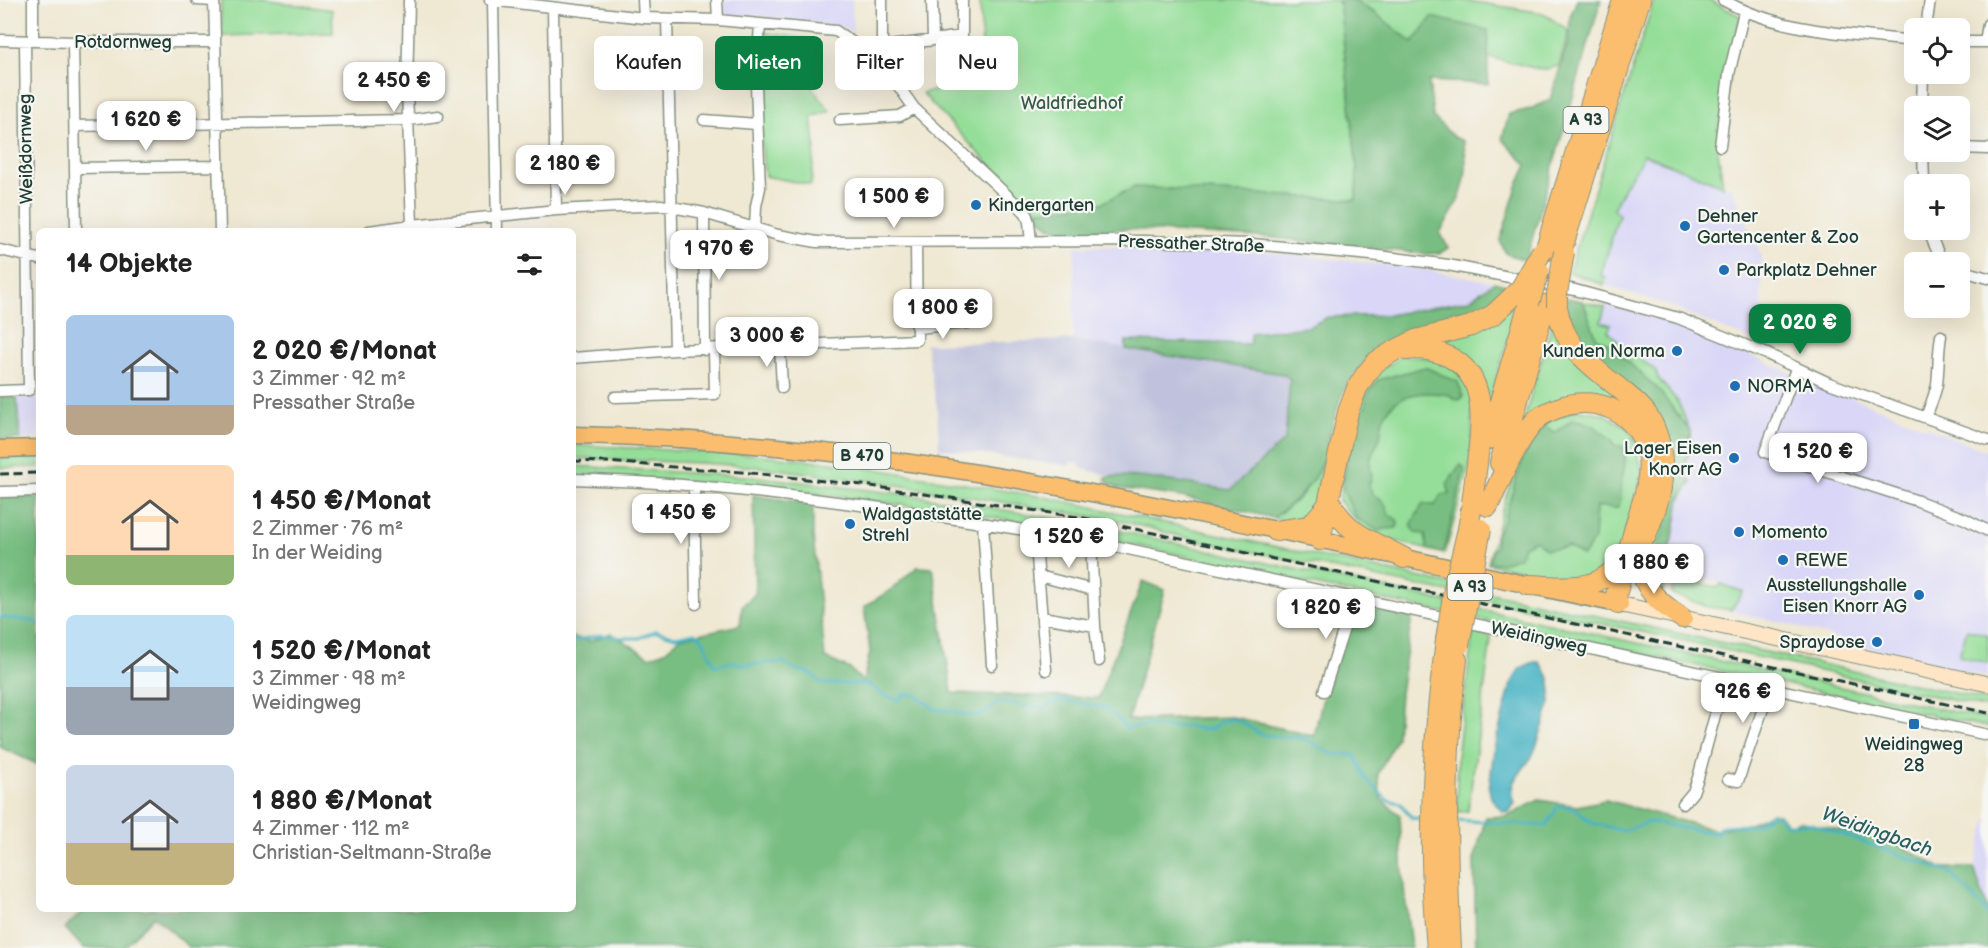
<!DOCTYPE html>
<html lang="de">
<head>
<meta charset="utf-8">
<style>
	:root { --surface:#fff; --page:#f2f2f2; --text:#222; --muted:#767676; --accent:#0b8043 }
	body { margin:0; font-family:"Balsamiq Sans",sans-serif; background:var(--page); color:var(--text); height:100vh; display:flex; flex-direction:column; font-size:22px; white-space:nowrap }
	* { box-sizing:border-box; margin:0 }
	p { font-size:20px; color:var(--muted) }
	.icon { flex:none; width:33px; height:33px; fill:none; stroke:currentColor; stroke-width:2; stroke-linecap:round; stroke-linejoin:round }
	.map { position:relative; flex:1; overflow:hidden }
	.sheet { position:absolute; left:36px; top:228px; width:540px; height:684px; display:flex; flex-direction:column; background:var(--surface); border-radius:9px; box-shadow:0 6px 24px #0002 }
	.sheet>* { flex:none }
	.hud { position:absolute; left:594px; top:36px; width:570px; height:54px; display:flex; gap:12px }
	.fabs { position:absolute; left:1904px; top:18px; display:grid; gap:12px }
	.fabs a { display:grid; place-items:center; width:66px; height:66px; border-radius:9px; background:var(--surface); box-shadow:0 6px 24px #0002; font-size:30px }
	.price { position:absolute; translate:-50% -51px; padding:0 14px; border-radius:12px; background:#fff; color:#222; font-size:20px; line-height:39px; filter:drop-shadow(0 2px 3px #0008) }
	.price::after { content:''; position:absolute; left:50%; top:36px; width:18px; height:14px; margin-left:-9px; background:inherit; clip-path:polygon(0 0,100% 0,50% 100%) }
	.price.on { background:var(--accent); color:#fff }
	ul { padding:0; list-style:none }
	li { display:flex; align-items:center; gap:18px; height:150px; padding:0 30px }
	li span { display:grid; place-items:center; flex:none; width:168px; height:120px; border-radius:9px; color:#555 }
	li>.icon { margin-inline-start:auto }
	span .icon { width:72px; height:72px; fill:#fffc; stroke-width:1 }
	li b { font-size:26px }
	h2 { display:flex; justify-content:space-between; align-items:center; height:72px; padding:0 30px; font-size:26px }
	.pill { padding:0 21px; border-radius:9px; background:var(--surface); box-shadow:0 6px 24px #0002; font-size:21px; line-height:54px }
	.pill.on { background:var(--accent); color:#fff }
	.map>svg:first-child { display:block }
</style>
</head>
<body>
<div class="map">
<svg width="1988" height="948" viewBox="0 0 1988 948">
	<rect width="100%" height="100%" fill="#f6f6f2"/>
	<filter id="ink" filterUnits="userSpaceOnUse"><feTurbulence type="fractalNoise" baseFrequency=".0167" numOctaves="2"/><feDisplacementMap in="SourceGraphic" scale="12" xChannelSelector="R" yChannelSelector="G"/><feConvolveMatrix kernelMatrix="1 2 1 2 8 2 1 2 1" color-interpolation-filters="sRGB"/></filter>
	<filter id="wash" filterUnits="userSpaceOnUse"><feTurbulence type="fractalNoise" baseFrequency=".008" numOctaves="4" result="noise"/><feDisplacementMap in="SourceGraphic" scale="24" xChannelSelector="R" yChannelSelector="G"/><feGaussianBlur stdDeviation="1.35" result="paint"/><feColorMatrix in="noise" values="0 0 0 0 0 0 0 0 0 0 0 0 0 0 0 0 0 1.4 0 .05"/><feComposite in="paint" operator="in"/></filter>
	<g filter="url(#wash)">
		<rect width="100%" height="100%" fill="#efe8d2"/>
		<path fill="#d9d6f7" d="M 724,0 L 852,0 L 853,32 L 841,27 L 787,19 L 725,15 Z
			M 1643,154 L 1723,186 L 1731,186 L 1759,250 L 1763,269 L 1761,296 L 1763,326 L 1769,348 L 1665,304 L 1604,285 L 1606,279 L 1601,275 L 1619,214 L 1613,209 L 1626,183 L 1641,162 Z
			M 1075,246 L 1239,249 L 1422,269 L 1494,282 L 1469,300 L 1389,315 L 1328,317 L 1308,327 L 1252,333 L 1250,344 L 1127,341 L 1126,349 L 1073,340 Z
			M 1606,304 L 1686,327 L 1803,378 L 1988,452 L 1988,677 L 1865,647 L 1792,625 L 1740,613 L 1731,610 L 1740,598 L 1738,589 L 1665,565 L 1676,524 L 1680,499 L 1692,482 L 1681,475 L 1685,415 L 1674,395 L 1658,378 L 1655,370 L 1622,345 L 1607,331 L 1611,326 L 1601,322 Z
			M 39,396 L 39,438 L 20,439 L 17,397 Z
			M 1988,817 L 1988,910 L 1974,868 Z"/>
		<path fill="#c0c2dd" d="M 1073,340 L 1283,374 L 1290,379 L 1285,440 L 1230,490 L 1135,477 L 1110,476 L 1082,469 L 1079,463 L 1070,462 L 1069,466 L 939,448 L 937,408 L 926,344 Z"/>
		<path fill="#95de99" stroke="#5a8e66" stroke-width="1.5" d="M 221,0 L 263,0 L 332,10 L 333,33 L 221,36 Z
			M 980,0 L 1339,0 L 1357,169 L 1356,200 L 1135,187 L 1102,203 L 1033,211 L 922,93 L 969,84 L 966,56 L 982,54 Z
			M 1353,0 L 1461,0 L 1543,13 L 1569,31 L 1559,66 L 1543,70 L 1488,57 L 1488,30 L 1413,43 L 1375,13 Z
			M 1654,0 L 1709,0 L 1740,16 L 1717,144 L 1723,186 L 1643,154 L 1641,162 L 1626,183 L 1613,209 L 1619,214 L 1601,275 L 1606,278 L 1604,285 L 1569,272 Z
			M 767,33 L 809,39 C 799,76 808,82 830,111 L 812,117 L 815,146 L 811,185 L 765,176 C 758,128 759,80 767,33 Z
			M 1567,298 L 1605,307 L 1601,322 L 1611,325 L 1608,331 L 1622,345 L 1655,370 L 1658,378 L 1678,402 L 1690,431 L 1691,447 L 1682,475 L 1692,482 L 1680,499 L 1676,524 L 1665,565 L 1667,577 L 1663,594 L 1646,566 L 1660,517 L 1669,462 L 1566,316 Z
			M 1521,300 L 1517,309 L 1487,409 L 1439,346 L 1440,341 Z
			M 1553,320 L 1629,403 L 1653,465 L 1605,398 L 1521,429 Z
			M 1402,356 L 1443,359 L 1472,388 L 1472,456 L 1445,554 L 1387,539 L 1363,530 L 1339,500 L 1343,471 L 1356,409 L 1375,374 Z
			M 1578,410 L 1605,414 L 1630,430 L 1643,471 L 1618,557 L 1591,580 L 1549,576 L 1488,564 C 1497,529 1515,446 1544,424 C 1553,417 1568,414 1578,410 Z
			M 573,445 L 751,454 L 839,463 L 1050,498 L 1988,700 L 1988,708 L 1662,636 L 1195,540 L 1126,522 L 878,482 L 760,467 L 701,463 L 573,458 Z
			M 39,456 L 39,467 L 0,468 L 0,458 Z
			M 1324,458 L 1315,504 L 1309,517 L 1295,522 L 1273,518 L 1296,501 L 1305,491 Z
			M 573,466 L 758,477 L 911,495 L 1078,522 L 1988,719 L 1988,727 L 1342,591 L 1089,535 L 991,517 L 751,485 L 573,477 Z
			M 1681,578 L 1718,588 L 1721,584 L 1743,592 L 1731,610 L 1709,607 L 1671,594 L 1674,583 Z
			M 1967,629 L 1988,635 L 1988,663 L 1959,656 Z
			M 1483,631 L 1491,639 L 1468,811 L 1457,812 L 1457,757 L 1473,632 Z"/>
		<path fill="#78bd81" stroke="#4c7d5a" stroke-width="1.5" d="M 1339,0 L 1353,0 L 1375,13 L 1413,43 L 1432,17 L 1488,30 L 1488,84 L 1429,81 L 1433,117 L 1454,137 L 1463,141 C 1472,178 1460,202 1440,232 L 1448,248 L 1440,253 L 1428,254 L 1274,238 L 1125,229 L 1066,232 L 1049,227 L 1033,211 L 1102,203 L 1135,187 L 1356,200 L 1357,169 Z
			M 1577,0 L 1601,0 L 1526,260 L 1506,254 L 1500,241 L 1517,186 L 1527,165 L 1502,139 L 1509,114 L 1530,109 L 1550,100 L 1569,39 L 1570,17 Z
			M 1494,282 L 1512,287 L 1491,309 L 1369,358 C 1343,381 1338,402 1330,435 C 1328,443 1327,451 1324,458 C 1313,486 1296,501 1273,518 L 1188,498 L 1118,488 L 1108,483 L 1105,478 C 1120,471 1209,487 1230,490 L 1285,440 L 1290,379 L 1283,374 L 1126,349 L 1126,341 L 1250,344 L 1251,333 L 1308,327 L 1328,317 L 1389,315 L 1469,300 Z
			M 1568,298 L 1583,301 L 1596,337 L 1607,343 L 1658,389 L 1690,431 L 1689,449 L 1681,475 L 1692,482 L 1680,498 L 1676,524 L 1665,565 L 1667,577 L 1665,587 L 1655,584 L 1649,576 L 1667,516 L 1671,460 L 1597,360 L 1575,334 L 1566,310 Z
			M 1425,367 L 1458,382 L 1463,396 L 1460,400 L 1454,399 L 1450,395 C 1426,391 1396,391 1384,417 C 1380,424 1382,433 1379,440 C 1373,452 1367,462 1372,475 L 1369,486 L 1373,494 L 1385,504 L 1389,514 L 1398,521 L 1397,528 L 1384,529 L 1378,531 L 1356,518 L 1343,490 L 1346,467 L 1355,425 L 1366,405 L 1365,398 L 1378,380 Z
			M 0,397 L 17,397 L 20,439 L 0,440 Z
			M 1573,419 C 1580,421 1587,422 1594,426 C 1601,431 1604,436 1612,438 L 1614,446 L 1623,446 C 1628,460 1624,466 1622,479 C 1620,492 1624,496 1617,508 C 1609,508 1604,505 1596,507 L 1594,540 L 1583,556 L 1568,547 L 1546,549 L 1535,540 L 1524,546 L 1520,556 C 1509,561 1501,565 1489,562 L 1492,551 L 1496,546 L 1496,535 L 1503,522 L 1523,458 L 1537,435 L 1545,426 L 1555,433 Z
			M 1460,465 L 1463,466 L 1464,470 L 1444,551 L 1438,552 L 1427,549 L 1425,534 L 1416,533 L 1411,525 L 1423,504 L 1435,505 L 1441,495 L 1450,494 L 1447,484 Z
			M 753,495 L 813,504 L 813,535 L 825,658 L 850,669 L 863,682 L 870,652 L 864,607 L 892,589 L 917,567 L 933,568 L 952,693 L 1098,698 L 1143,581 L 1165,590 L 1128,720 L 1233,717 L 1314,736 L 1322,702 L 1357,603 L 1412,617 L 1400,693 L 1397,737 L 1378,774 L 1381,799 L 1400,815 L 1403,879 L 1411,948 L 190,948 L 154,916 L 123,948 L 83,948 L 65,928 L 85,909 L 573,909 L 573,637 L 590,641 L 611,633 L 649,657 L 665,651 L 680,638 L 740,625 L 742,606 L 755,594 Z
			M 39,497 L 39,765 L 0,747 L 0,498 Z
			M 1539,800 L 1577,806 L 1606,800 L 1715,830 L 1752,823 L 1771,813 L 1779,814 L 1786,823 L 1794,824 L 1799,821 L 1894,842 L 1941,868 L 1974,868 L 1988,910 L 1988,948 L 1476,948 L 1474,860 L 1486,817 L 1508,816 Z"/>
		<path fill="#48b4c4" stroke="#34787c" stroke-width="1.5" d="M 1534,662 L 1539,662 C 1559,683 1550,708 1541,732 C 1538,740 1536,750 1531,758 C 1521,772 1507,785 1515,803 L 1508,813 L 1502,811 L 1491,798 L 1489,789 L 1494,749 L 1511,684 L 1520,668 Z"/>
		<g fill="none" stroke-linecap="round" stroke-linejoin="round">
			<path stroke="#48b4c4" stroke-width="3" d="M 0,617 L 39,622
				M 573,641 L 601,635 L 623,638 L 639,638 L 656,631 L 676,637 L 695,633 L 702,638 L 715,666 L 732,662 L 746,665 L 783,662 L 794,669 L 810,673 L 822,684 L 869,684 L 883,695 L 898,700 L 905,694 L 916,695 L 936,710 C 952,708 966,719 982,714 C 987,712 994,706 999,702 L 1044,708 L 1057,701 L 1066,701 L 1103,707 L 1115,716 L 1126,728 L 1149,725 L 1163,728 L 1189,726 L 1199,729 L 1212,729 L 1220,722 L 1235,719 L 1262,735 L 1304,738 L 1332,754 L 1355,755 L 1365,778 L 1387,800 L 1400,803 L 1412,818 L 1426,819
				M 1454,820 L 1546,826 L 1558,806 L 1575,809 L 1592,823 L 1624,831 L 1649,822 L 1718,834 L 1719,828 L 1723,826 L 1756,825 L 1771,814 L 1778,815 L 1785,824 C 1795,825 1802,823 1812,824 L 1949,872 L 1982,906 L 1988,916"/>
		</g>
	</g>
	<g filter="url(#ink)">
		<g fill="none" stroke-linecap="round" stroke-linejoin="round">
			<g stroke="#879283" stroke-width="13">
				<path id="street" d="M 197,0 L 214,1
					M 214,0 L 220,231
					M 409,0 L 407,91 L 412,225
					M 490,0 L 644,18 L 718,20 L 836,31 L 878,60 L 890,74 L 914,108 L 1026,213 L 1029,222 L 1031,242
					M 643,0 L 644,18
					M 717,0 L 718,20
					M 882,0 L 882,47
					M 932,0 L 933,40
					M 1723,0 C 1779,32 1850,34 1914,41
					M 493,1 L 497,231
					M 553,8 L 556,210
					M 667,19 L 675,350
					M 1926,28 L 1930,0
					M 1,40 L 73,42 L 213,42
					M 33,41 L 33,0
					M 73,42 L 76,231
					M 1959,42 L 1988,42
					M 1985,42 L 1988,24
					M 878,60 L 882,47 L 962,36 L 962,0
					M 1922,106 L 1923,74
					M 704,120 L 757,124
					M 840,120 L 900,116 L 914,108
					M 75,126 L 409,120 L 438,116
					M 1720,146 L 1729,74 L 1744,12
					M 1959,148 L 1988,149
					M 1923,152 L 1924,184
					M 75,168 L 218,166
					M 704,213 L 705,350
					M 755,229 L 756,206 L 760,188 L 756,86 L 760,24
					M 1928,230 L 1939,255 L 1949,262
					M 369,231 L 412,225 L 556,210 L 661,205 L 704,213 L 778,235 L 817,242 L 1142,241 L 1252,244 L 1371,255 L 1448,265 L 1575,290 L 1678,318 L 1767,354 L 1829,383 L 1988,440
					M 0,250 L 39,259
					M 1959,270 L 1988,278
					M 917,328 L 967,323
					M 780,347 L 782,388
					M 573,358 L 675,350 L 917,340 L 916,243
					M 1796,369 L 1765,452 L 1918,501 L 1965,519 L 1988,531
					M 0,391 L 29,390 L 25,41
					M 615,397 L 715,394 L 714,350
					M 1926,417 C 1930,406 1935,395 1937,384 C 1939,368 1938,352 1941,336
					M 573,479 C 614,481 655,482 696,486 C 828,498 960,519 1091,541 L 1988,735
					M 694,486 L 696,604
					M 0,492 L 39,491
					M 983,523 L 992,665
					M 1035,532 L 1046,670
					M 1091,541 L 1095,626 L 1099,661
					M 1039,576 L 1093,590
					M 1042,617 L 1095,626
					M 1324,691 L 1354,597
					M 1728,779 L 1738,781 L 1770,688
					M 1683,804 L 1693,792 L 1698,778 L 1725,678"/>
			</g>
			<g stroke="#879283" stroke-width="17">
				<path id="secondary" d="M 1618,604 L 1988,684"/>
			</g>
			<g stroke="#879283" stroke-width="19">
				<path id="primary" d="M 573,435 C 928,440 1273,532 1618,604
					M 0,449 L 39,448"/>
			</g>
			<g stroke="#879283" stroke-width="22">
				<path id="highway" d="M 1545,251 L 1623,0
					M 1561,252 L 1640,0
					M 1557,307 C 1564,348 1589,364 1619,388 C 1628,396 1639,403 1646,413 C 1662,435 1664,462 1661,488 C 1659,504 1651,520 1646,536
					M 1406,350 C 1421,348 1434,350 1447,356 C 1490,375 1481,426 1477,464 C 1474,486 1472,507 1468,529
					M 1489,439 L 1529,303
					M 1500,463 L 1545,305
					M 1330,501 C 1347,535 1373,541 1404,558
					M 1488,506 C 1502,478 1514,445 1535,421 C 1540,415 1550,411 1558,408 C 1598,393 1641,414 1648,458 C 1651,479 1643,500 1637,520 C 1630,545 1623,570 1616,595 L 1618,604
					M 1276,531 L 1310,526 L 1327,506
					M 1320,540 L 1348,412 L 1357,388 L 1366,374 L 1376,362 L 1392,352 L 1416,340 L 1471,326 L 1493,315 L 1509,300
					M 1638,562 C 1646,592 1657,601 1682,618
					M 1528,585 C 1568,586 1598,595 1624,558
					M 1437,948 C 1427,845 1432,742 1446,640
					M 1451,948 C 1446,852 1444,755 1457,660"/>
			</g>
			<use href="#street" stroke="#fff" stroke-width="10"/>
			<use href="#secondary" stroke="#fde5c5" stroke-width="15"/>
			<use href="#primary" stroke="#fabe6e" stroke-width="16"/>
			<use href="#highway" stroke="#fabe6e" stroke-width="20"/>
			<path stroke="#1f3d34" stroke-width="3" stroke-dasharray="9 4.5" stroke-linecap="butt" d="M 573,461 L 607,462 L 742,472 L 871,486 L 1084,518 L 1988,713
				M 0,474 L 39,473"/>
			<g stroke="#879283" stroke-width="22" stroke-linecap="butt">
				<path id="highway-bridge" d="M 1509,300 L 1521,288 L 1542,251
					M 1529,303 L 1539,271
					M 1557,307 L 1557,294 L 1564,252
					M 1446,640 L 1455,583 L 1468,529
					M 1459,645 L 1481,529"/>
			</g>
			<use href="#highway-bridge" stroke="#fabe6e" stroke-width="20"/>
		</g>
	</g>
	<g fill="#1f6fb2" stroke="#f6f6f2" stroke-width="2">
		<circle cx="976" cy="205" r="6"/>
		<circle cx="1685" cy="226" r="6"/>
		<circle cx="1724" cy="270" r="6"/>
		<circle cx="1677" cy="351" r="6"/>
		<circle cx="1735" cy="386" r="6"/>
		<circle cx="1734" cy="458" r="6"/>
		<circle cx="850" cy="524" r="6"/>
		<circle cx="1739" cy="532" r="6"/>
		<circle cx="1783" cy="560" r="6"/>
		<circle cx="1919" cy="595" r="6"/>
		<circle cx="1877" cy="642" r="6"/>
		<rect x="1908" y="718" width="12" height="12" rx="3"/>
	</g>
	<g text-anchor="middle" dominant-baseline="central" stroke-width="4.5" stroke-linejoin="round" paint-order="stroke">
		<g fill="#f6f6f2" stroke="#60746d" stroke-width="1.5">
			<rect x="1563.5" y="107" width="45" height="26" rx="4.5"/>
			<rect x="833.5" y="443" width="57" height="26" rx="4.5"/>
			<rect x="1447.5" y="574" width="45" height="26" rx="4.5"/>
		</g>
		<g font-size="16" font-weight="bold" fill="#1f3d34">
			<text x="1586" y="120">A 93</text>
			<text x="862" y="456">B 470</text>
			<text x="1470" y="587">A 93</text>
		</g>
		<g font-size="18" fill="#1f3d34" stroke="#f6f6f2">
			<text x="123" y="42">Rotdornweg</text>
			<text transform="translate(26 149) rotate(-91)">Weißdornweg</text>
			<text transform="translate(1191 244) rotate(2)">Pressather Straße</text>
			<text transform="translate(1539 638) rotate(12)">Weidingweg</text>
		</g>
		<g font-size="18" fill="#375d48" stroke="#f6f6f2">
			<text x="1072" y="103">Waldfriedhof</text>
		</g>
		<g font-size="18" fill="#1f3d34" stroke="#f6f6f2" text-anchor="start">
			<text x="988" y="205">Kindergarten</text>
			<text x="1697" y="216">Dehner<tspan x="1697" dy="21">Gartencenter &amp; Zoo</tspan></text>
			<text x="1736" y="270">Parkplatz Dehner</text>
			<text x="1665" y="351" text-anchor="end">Kunden Norma</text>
			<text x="1747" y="386">NORMA</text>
			<text x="1722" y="448" text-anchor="end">Lager Eisen<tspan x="1722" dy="21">Knorr AG</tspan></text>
			<text x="862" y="514">Waldgaststätte<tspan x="862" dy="21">Strehl</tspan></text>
			<text x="1751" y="532">Momento</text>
			<text x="1795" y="560">REWE</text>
			<text x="1907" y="585" text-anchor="end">Ausstellungshalle<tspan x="1907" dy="21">Eisen Knorr AG</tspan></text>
			<text x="1865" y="642" text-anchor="end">Spraydose</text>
			<text x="1914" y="744" text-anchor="middle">Weidingweg<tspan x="1914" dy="21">28</tspan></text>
		</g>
		<g font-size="20" font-style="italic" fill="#2b615f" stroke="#f6f6f2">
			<text transform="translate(1877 832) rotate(19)">Weidingbach</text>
		</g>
	</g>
</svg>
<div class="fabs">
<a><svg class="icon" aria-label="locate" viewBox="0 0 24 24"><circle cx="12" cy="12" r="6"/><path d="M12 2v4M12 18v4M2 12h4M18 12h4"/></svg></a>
<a><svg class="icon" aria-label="layers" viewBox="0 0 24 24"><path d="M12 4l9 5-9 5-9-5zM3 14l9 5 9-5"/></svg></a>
<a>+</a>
<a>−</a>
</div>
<b class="price" style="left:394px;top:113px">2 450 €</b>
<b class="price" style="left:146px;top:152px">1 620 €</b>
<b class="price" style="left:565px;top:196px">2 180 €</b>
<b class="price" style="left:894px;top:229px">1 500 €</b>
<b class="price" style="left:719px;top:281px">1 970 €</b>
<b class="price" style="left:943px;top:340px">1 800 €</b>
<b class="price on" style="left:1800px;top:355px">2 020 €</b>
<b class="price" style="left:767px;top:368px">3 000 €</b>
<b class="price" style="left:1818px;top:484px">1 520 €</b>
<b class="price" style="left:681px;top:545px">1 450 €</b>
<b class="price" style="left:1069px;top:569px">1 520 €</b>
<b class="price" style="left:1654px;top:595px">1 880 €</b>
<b class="price" style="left:1326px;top:640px">1 820 €</b>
<b class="price" style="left:1743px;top:724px">926 €</b>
<div class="hud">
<a class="pill">Kaufen</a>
<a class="pill on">Mieten</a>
<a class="pill">Filter</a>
<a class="pill">Neu</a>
</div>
<section class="sheet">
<h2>14 Objekte<svg class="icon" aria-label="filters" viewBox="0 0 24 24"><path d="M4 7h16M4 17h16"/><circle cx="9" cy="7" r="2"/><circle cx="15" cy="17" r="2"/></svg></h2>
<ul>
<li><span style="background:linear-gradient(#a9c7e8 75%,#b9a48a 0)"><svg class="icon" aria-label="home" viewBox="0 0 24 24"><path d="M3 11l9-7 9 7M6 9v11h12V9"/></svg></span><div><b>2 020 €/Monat</b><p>3 Zimmer · 92 m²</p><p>Pressather Straße</p></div></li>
<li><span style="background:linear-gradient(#ffd9b3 75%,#8fb573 0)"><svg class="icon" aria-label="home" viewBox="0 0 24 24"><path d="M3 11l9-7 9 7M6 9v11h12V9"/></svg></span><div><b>1 450 €/Monat</b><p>2 Zimmer · 76 m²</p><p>In der Weiding</p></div></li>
<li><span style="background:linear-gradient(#bfe0f5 60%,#9aa5b1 0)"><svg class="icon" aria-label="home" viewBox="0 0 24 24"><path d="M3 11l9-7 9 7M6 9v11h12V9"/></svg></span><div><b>1 520 €/Monat</b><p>3 Zimmer · 98 m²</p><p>Weidingweg</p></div></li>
<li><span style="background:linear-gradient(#c9d6e8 65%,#c2b280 0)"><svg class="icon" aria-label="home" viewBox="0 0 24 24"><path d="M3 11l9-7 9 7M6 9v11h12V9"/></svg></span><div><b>1 880 €/Monat</b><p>4 Zimmer · 112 m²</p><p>Christian-Seltmann-Straße</p></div></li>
</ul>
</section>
</div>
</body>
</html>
